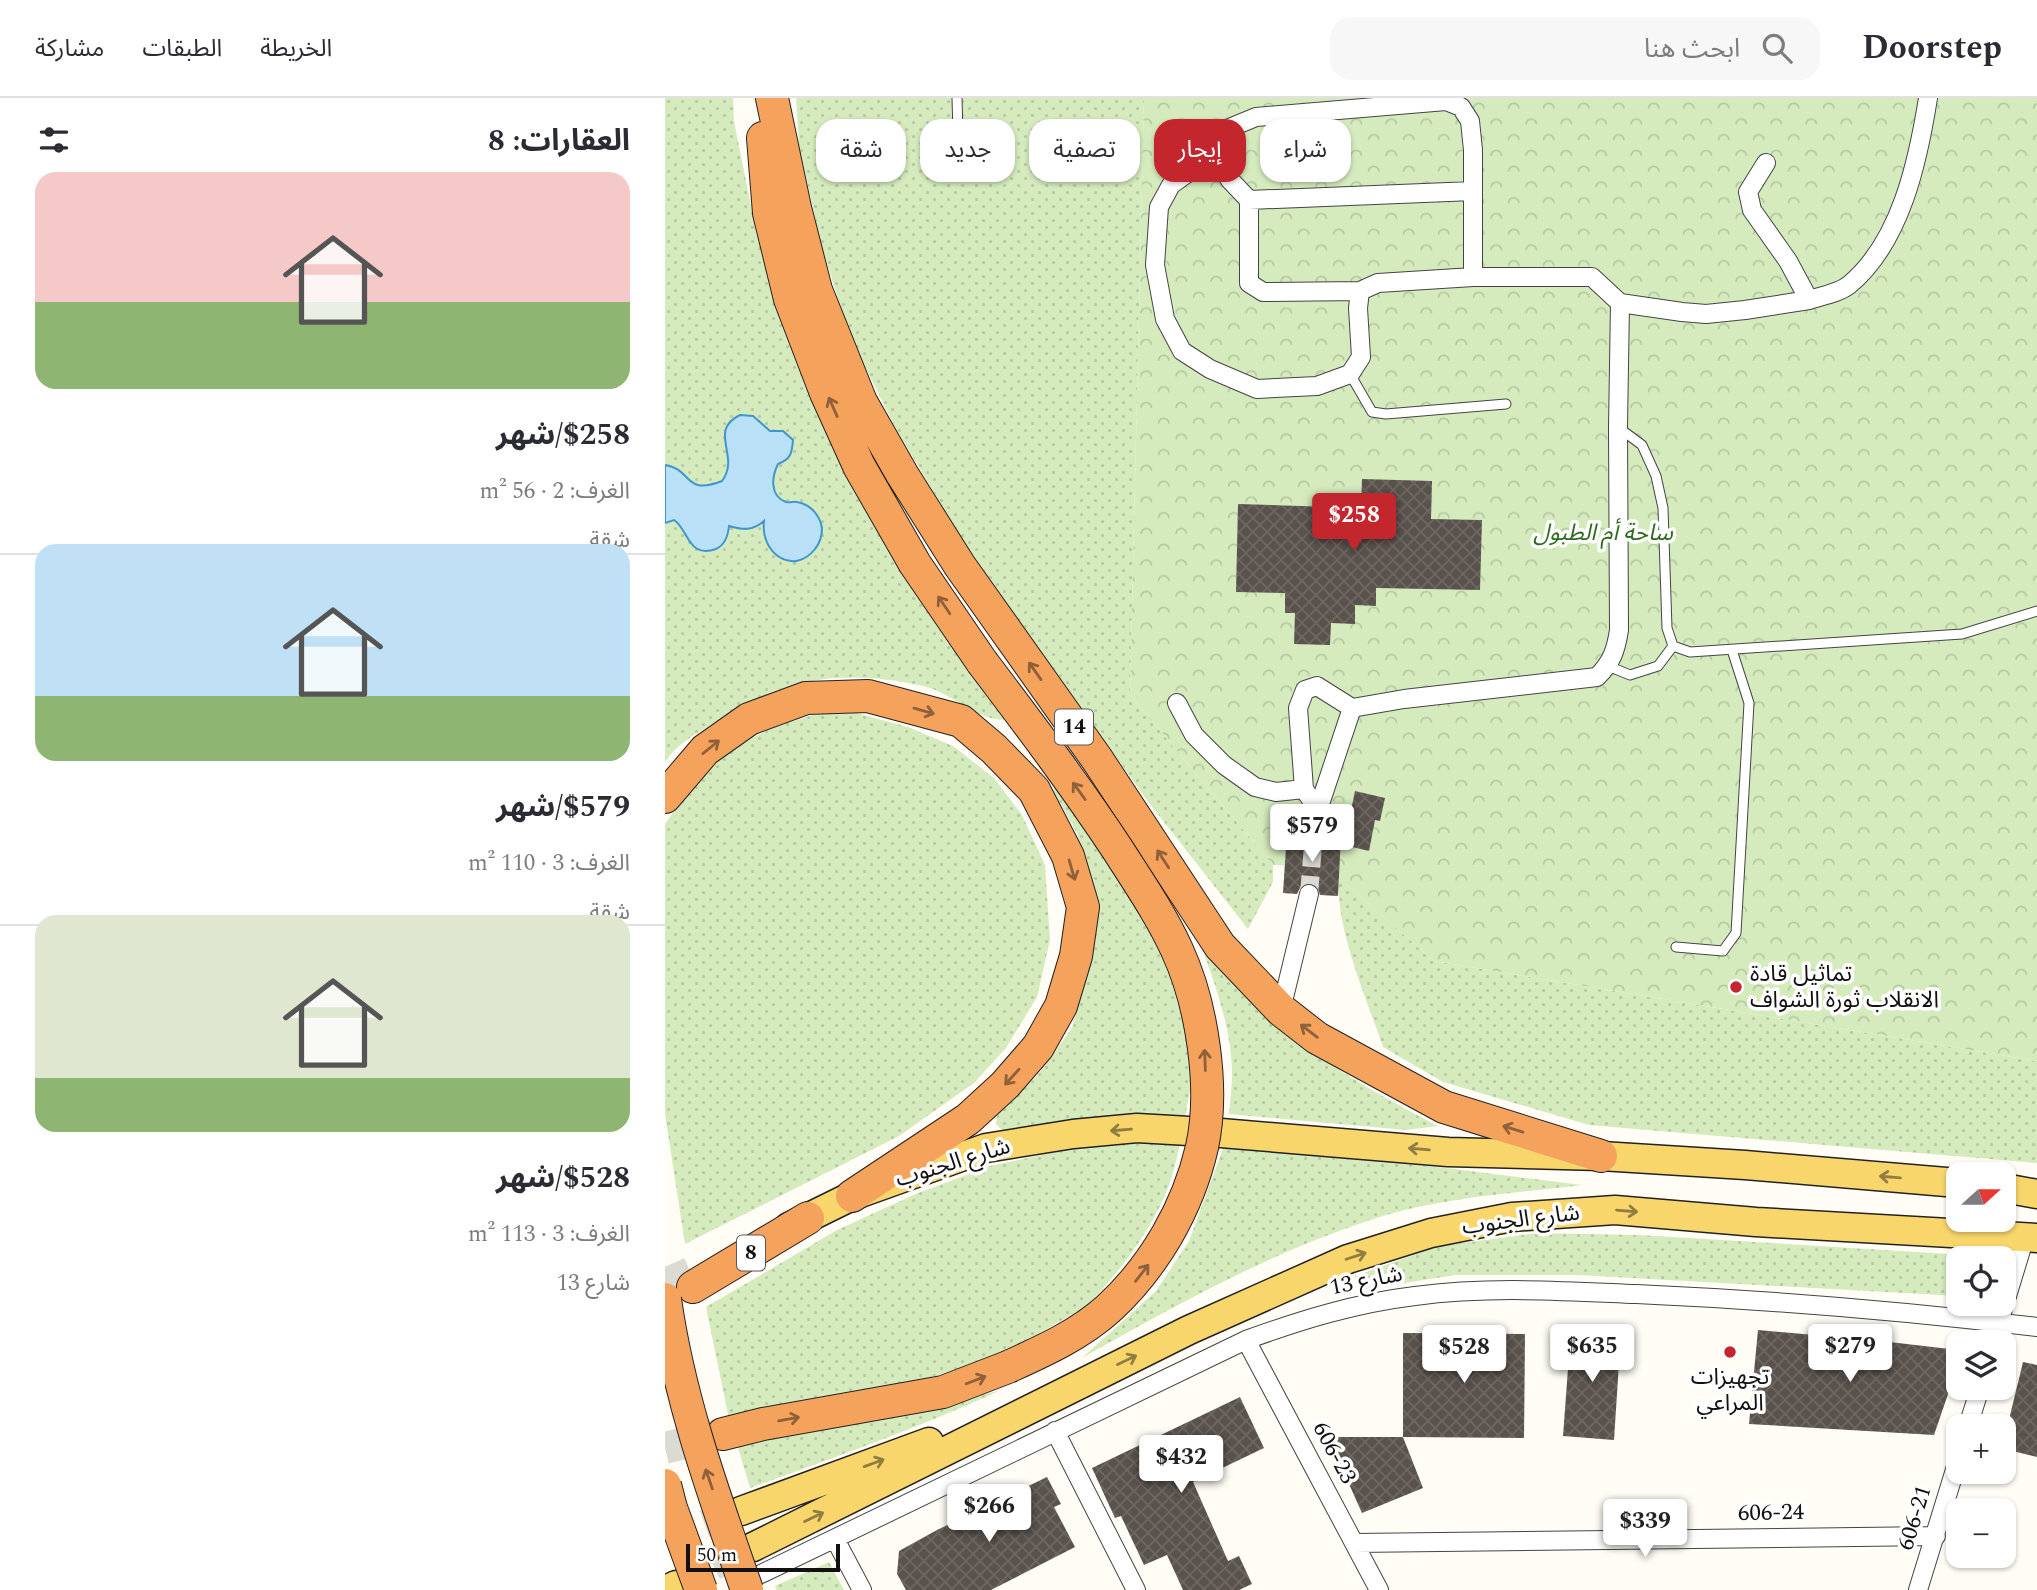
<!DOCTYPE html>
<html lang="ar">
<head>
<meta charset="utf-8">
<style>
	:root { --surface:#fff; --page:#f7f7f7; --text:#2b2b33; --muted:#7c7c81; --line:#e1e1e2; --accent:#c4262e }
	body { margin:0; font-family:Spectral,"Noto Sans Arabic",serif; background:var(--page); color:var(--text); direction:rtl; height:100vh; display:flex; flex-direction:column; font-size:26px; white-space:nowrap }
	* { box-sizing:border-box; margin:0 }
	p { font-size:23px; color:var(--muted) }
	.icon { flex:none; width:38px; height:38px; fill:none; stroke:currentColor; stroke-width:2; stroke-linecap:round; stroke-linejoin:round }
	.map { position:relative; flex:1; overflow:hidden; direction:ltr }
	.drawer { display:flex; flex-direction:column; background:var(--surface); width:665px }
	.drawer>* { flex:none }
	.top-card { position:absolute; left:21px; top:21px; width:665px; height:63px; direction:rtl; display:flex; gap:14px }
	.needle { width:46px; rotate:69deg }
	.fabs { position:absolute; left:1281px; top:1064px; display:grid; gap:14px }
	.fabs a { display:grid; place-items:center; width:70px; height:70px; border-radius:14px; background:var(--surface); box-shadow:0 2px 5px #0004; font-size:35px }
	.scale { position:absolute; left:21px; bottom:18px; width:154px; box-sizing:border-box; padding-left:7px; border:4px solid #111; border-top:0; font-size:19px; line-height:24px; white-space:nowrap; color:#111; -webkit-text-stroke:5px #fff; paint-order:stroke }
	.price { position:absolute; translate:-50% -60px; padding:0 16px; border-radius:7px; background:#fff; color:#222; font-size:23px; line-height:46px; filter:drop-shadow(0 2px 4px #0008) }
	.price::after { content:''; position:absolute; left:50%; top:42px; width:21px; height:16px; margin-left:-10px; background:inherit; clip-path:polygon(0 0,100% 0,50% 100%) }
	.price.on { background:var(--accent); color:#fff }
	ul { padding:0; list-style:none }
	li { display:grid; align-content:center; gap:14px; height:371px; padding:0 35px }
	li+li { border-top:2px solid var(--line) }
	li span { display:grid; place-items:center; height:217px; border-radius:21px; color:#555 }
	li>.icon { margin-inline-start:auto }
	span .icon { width:126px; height:126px; fill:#fffc; stroke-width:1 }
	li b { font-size:30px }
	h2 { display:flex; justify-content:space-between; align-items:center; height:84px; padding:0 35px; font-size:30px }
	.tag { padding:0 24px; border-radius:21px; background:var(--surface); box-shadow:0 2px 5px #0004; font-size:24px; line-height:63px }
	.tag.on { background:var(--accent); color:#fff }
	header { display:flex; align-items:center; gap:42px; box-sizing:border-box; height:98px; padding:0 35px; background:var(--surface); border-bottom:2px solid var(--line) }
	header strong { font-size:33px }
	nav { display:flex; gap:38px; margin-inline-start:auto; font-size:24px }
	.search { width:490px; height:63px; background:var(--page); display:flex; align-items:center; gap:18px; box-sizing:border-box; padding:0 24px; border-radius:21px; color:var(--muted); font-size:26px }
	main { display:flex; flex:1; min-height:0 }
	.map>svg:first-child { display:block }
</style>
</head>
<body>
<header>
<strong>Doorstep</strong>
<div class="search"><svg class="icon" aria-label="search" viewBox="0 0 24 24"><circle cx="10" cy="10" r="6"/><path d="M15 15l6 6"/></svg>ابحث هنا</div>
<nav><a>الخريطة</a><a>الطبقات</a><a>مشاركة</a></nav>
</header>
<main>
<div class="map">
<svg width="1372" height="1492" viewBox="0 0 1372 1492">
	<defs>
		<pattern id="grass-dots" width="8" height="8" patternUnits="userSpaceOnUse" patternTransform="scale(1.75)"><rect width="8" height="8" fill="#d5ebbd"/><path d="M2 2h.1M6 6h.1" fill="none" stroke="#b6c8a1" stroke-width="1.8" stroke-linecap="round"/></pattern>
		<pattern id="park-crowns" width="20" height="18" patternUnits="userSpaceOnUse" patternTransform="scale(1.75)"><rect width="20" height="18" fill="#d5ebbd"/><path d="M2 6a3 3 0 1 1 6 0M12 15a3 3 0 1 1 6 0" fill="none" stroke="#b6c8a1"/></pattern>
		<pattern id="building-cross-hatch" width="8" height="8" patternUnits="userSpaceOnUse" patternTransform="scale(1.75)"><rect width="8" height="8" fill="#5a524d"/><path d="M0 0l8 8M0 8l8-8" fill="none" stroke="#6d6662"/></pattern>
	</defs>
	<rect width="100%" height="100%" fill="#fffdf5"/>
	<path fill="url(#grass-dots)" d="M 0,0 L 68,0 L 69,23 L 92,138 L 127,252 L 178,369 L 341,622 C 309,622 288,595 258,588 C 177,570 113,580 45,627 C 28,638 11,647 0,664 Z
		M 131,0 L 479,0 L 465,597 L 608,767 L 608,784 L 583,831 L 481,701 L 302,449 L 231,331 L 184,236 L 155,142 L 134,46 Z
		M 191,615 L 243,629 L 288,648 L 329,680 L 357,717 L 380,767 L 385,842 L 372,899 L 341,950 L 309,985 L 234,1038 L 20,1146 L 0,1016 L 0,726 L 33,678 L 68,652 L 103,631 L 151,616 Z
		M 394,688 L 475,804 L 517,906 L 524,944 L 526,987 L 520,1019 L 348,1033 L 337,1032 L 331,1026 L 332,1017 L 372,978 L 407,930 L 426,864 L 428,794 L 412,735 L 388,692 Z
		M 674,780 L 769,863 L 1372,963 L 1372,1065 L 924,1027 L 778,984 L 718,949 C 702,901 670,830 674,780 Z
		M 531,833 C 554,860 576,890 602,915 C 652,963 712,996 773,1028 L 741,1032 L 564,1016 C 565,1003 567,990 567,977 C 567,927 547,879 531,833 Z
		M 516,1043 C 512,1056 510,1071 505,1084 C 491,1126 454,1176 422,1207 C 413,1215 400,1220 390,1226 C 293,1286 175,1300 64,1321 L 41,1209 L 172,1132 L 253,1095 L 325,1068 L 418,1048 Z
		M 560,1045 L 789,1071 L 917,1087 C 853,1095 783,1099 721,1117 C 613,1150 515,1205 417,1260 L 491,1193 L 524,1143 Z
		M 873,1135 L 974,1137 L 1334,1159 L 1293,1160 L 1293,1198 L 913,1177 L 790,1177 L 695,1192 L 690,1178 L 774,1148 Z
		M 334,1293 C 253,1330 169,1360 85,1390 L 72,1346 Z
		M 164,1464 L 179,1492 L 112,1492 L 110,1488 Z"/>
	<path fill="url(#park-crowns)" d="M 479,0 L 1372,0 L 1372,963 L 769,863 L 661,769 L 608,767 L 465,597 Z"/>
	<path fill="#b9e0f7" stroke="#3f96cf" stroke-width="2" d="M 75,317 L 88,318 L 105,333 L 118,333 L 128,342 C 127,355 126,361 113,366 C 107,378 104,398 121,404 C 125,405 129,403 132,404 C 145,406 155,417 157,430 C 157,438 155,445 150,451 C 129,478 95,456 99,423 C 88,433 78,432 64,428 C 63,438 60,447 51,451 C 23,461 24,432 9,422 L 0,425 L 0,367 C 28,371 18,398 57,383 C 76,358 42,333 75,317 Z"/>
	<path fill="url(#building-cross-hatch)" d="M 697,381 L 767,383 L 766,421 L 817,422 L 815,492 L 711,490 L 711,508 L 690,507 L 690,526 L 666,525 L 665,547 L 629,546 L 630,515 L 620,515 L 620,495 L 571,494 L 573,406 L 696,410 Z
		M 690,693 L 720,700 L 715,723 L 710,722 L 704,753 L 679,747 Z
		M 622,734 L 638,735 L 641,744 L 648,747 L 657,744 L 660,737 L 676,738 L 673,798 L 655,797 L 652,788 L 646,785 L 636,788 L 632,796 L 618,795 Z
		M 906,1230 L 956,1234 L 949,1342 L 898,1338 Z
		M 1093,1232 L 1216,1243 L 1293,1252 L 1293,1267 L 1269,1337 L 1084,1326 Z
		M 738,1235 L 860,1236 L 859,1340 L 738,1339 Z
		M 1358,1264 L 1372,1267 L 1372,1359 L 1339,1351 L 1339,1342 Z
		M 575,1299 L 599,1350 L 528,1384 L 563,1463 L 574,1458 L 587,1486 L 574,1492 L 518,1492 L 502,1457 L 479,1467 L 456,1418 L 450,1420 L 427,1370 Z
		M 663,1339 L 738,1339 L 758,1390 L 697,1415 Z
		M 382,1379 L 396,1406 L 389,1409 L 410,1449 L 326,1492 L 241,1492 L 232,1476 L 234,1453 L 272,1432 Z"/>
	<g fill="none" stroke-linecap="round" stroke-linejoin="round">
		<path stroke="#dbdad3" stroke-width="18" stroke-dasharray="18 9" stroke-linecap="butt" d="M 644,796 L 649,736"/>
		<path stroke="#dbdad3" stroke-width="28" stroke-dasharray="28 14" stroke-linecap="butt" d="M 0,1184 L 25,1173
			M 0,1440 L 76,1413
			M 11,1487 L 88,1449"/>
		<path stroke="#dbdad3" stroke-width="32" stroke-dasharray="32 16" stroke-linecap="butt" d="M 0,1350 L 56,1336"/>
		<g stroke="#444" stroke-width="11">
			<path id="lane" d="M 292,0 L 294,69
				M 685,276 L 707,314 L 721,316 L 841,306
				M 954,330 L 977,347 L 991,378 L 998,410 L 1002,530 L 1008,548 L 1025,554 L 1297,536 L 1372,513
				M 943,568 L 965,577 L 993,568 L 1008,548
				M 1011,849 L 1058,853 L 1071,835 L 1084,605 L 1067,552"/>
		</g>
		<g stroke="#444" stroke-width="20">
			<path id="street" d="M 549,56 L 506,87 L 494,109 L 490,167 L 500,221 L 517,253 L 545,271 L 592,291 L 652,288 L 685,276 L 696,259 L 693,210 L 695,193 L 713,185 L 808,179 L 927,179 L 955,205 L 1017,214 L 1041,216 L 1080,212 L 1144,202
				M 1101,65 L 1083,94 L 1087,112 L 1123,163 L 1144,202 C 1156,198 1174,195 1184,187 C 1236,144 1253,63 1263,0
				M 584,102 L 808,93
				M 695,193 L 598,194 L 584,185 L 584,102 L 565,82 L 549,56 L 557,33 L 591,19 L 781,3 L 796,9 L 805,23 L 808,52 L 808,179
				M 512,605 L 529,637 L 559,667 L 590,689 L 611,694 L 639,691
				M 653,712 L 639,691 L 633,610 L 640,592 L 652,588 L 687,610
				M 649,736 L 653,712 L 687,610 L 739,601 L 932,579 C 947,564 951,552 954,532 L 953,329 L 955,205
				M 616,912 L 644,796
				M 581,1242 L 714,1492
				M 1328,1244 L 1360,1139
				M 1303,1328 L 1315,1290
				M 390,1333 L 471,1492
				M 170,1441 L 197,1492
				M 689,1445 L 1271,1438
				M 96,1476 L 581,1242 C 636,1222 691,1205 750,1198 C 823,1188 898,1193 971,1196 C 1105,1202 1239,1213 1372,1229
				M 1253,1492 L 1293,1362"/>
		</g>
		<g stroke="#222" stroke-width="31">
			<path id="primary" d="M 556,1035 L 783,1054 L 936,1058 L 1080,1067 L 1293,1085
				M 1339,1090 L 1372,1096
				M 124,1129 L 187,1098 L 321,1050 L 408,1036 L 472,1030 L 524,1033
				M 76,1413 L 264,1344
				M 88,1449 L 524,1232 L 683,1161 L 766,1135 L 847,1119 L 950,1112 L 1091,1124 L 1372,1140
				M 1,1492 L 11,1487"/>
		</g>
		<g stroke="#222" stroke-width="34">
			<path id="highway" d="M 107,0 L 130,110 L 151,192 L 196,304 L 237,376 L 295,468 L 432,661 L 555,848 L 616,912 L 652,940 L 779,1009 L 936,1058
				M 98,40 L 104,115 L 125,201 L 161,295 L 194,368 L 250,466 L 317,564
				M 0,699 L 40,652 L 84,621 L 141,600 L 203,598 L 296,623 L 329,651 L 369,692 L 403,758 L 418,809 L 411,858 L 396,908 L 373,949 L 340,987 L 303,1021 L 187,1098
				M 28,1189 L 143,1120
				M 58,1336 L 98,1326 L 278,1294 L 343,1269"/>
		</g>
		<use href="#lane" stroke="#fff" stroke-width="9"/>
		<use href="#street" stroke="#fff" stroke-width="18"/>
		<use href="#primary" stroke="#f9d66b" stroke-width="28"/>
		<use href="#highway" stroke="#f5a25d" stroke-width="32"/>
		<g stroke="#222" stroke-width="34" stroke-linecap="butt">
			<path id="highway-bridge" d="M 317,564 C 364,626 410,687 453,752 C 474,785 496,817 512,852 C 537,906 550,990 537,1049 C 523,1110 489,1169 443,1211 C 414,1237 378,1253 343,1269
				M 0,1201 C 14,1301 49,1397 82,1492
				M 0,1387 L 6,1410 L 36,1492"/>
		</g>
		<use href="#highway-bridge" stroke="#f5a25d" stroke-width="32"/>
	</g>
	<defs><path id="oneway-shaft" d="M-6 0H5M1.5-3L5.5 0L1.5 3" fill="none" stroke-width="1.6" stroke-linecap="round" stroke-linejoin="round" transform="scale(1.75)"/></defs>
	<g stroke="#8e613b">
		<use href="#oneway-shaft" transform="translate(168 309) rotate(-114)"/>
		<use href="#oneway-shaft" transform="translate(279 507) rotate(-124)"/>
		<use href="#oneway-shaft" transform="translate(370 573) rotate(-125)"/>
		<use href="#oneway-shaft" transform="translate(259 613) rotate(16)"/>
		<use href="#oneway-shaft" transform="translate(46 649) rotate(-39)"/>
		<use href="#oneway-shaft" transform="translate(414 693) rotate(-126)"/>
		<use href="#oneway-shaft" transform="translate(498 761) rotate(-123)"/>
		<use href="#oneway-shaft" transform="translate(407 772) rotate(74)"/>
		<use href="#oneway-shaft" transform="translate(644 933) rotate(-143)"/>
		<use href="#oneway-shaft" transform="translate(540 962) rotate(-92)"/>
		<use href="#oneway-shaft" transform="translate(347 979) rotate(132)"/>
		<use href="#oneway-shaft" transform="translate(848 1031) rotate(-163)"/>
		<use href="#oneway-shaft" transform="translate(477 1175) rotate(-52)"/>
		<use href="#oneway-shaft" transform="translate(311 1282) rotate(-21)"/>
		<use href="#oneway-shaft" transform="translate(124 1321) rotate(-10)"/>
		<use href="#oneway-shaft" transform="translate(44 1381) rotate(-109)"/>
	</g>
	<g stroke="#917d42">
		<use href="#oneway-shaft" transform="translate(456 1032) rotate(175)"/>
		<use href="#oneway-shaft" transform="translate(754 1051) rotate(-175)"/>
		<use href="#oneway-shaft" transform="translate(1225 1079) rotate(-175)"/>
		<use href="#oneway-shaft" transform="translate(962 1113) rotate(5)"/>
		<use href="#oneway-shaft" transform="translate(691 1158) rotate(-18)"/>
		<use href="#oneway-shaft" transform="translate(462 1262) rotate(-26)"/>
		<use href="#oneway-shaft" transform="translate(209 1365) rotate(-20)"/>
		<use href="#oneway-shaft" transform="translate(149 1419) rotate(-26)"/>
	</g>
	<g fill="#c4262e" stroke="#fff" stroke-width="2.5">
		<circle cx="1071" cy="889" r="7"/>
		<circle cx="1065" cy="1254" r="7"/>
	</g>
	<g text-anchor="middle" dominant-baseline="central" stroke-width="7" stroke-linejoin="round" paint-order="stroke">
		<g fill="#fff" stroke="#585858" stroke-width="2">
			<rect x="390" y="611.5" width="38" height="35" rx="5"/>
			<rect x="72" y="1137.5" width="28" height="35" rx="5"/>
		</g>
		<g font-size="21" font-weight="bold" fill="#111">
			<text x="409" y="629">14</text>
			<text x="86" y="1155">8</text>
		</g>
		<g font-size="23" font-style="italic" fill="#2f6b1f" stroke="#fff">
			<text x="938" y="435">ساحة أم الطبول</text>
		</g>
		<g font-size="23" fill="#111" stroke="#fff" text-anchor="start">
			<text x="1085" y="876">تماثيل قادة<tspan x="1085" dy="26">الانقلاب ثورة الشواف</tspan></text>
			<text x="1065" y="1279" text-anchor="middle">تجهيزات<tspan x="1065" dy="26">المراعي</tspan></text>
		</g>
		<g font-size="23" fill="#111" stroke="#fff">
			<text transform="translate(288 1065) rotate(-17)">شارع الجنوب</text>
			<text transform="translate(856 1122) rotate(-7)">شارع الجنوب</text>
			<text transform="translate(701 1183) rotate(-11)">شارع 13</text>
			<text transform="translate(669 1355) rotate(62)">606-23</text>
			<text transform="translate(1106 1415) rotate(-1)">606-24</text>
			<text transform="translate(1250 1420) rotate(-73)">606-21</text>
		</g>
	</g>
</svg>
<div class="fabs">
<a><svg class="needle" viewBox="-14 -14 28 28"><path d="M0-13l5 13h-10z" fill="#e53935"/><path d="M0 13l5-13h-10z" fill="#7c7c81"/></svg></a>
<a><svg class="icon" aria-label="locate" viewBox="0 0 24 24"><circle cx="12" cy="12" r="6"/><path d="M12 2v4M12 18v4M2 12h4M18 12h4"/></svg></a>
<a><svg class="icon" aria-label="layers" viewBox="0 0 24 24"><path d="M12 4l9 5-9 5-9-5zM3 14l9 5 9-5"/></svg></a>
<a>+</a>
<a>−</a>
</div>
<div class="scale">50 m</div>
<b class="price on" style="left:689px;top:455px">$258</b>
<b class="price" style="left:647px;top:766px">$579</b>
<b class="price" style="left:927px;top:1286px">$635</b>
<b class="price" style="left:1185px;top:1286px">$279</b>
<b class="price" style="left:799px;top:1287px">$528</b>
<b class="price" style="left:516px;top:1397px">$432</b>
<b class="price" style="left:324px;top:1446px">$266</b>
<b class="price" style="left:980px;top:1461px">$339</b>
<div class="top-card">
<a class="tag">شراء</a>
<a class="tag on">إيجار</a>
<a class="tag">تصفية</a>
<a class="tag">جديد</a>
<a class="tag">شقة</a>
</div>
</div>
<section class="drawer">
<h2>العقارات: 8<svg class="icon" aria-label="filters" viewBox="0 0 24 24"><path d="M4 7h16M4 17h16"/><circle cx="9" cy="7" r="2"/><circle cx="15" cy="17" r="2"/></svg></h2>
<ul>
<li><span style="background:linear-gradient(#f6c9c9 60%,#8fb573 0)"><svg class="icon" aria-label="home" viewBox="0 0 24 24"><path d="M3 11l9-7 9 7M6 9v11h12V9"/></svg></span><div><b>$258/شهر</b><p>الغرف: 2 · 56 m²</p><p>شقة</p></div></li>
<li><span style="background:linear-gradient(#bfe0f5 70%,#8fb573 0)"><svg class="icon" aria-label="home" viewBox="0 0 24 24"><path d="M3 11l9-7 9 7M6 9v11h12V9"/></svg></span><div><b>$579/شهر</b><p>الغرف: 3 · 110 m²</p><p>شقة</p></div></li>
<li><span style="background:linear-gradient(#dfe7d0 75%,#8fb573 0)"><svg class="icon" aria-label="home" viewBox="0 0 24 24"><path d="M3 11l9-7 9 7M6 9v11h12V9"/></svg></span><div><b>$528/شهر</b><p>الغرف: 3 · 113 m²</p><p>شارع 13</p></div></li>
</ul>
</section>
</main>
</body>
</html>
